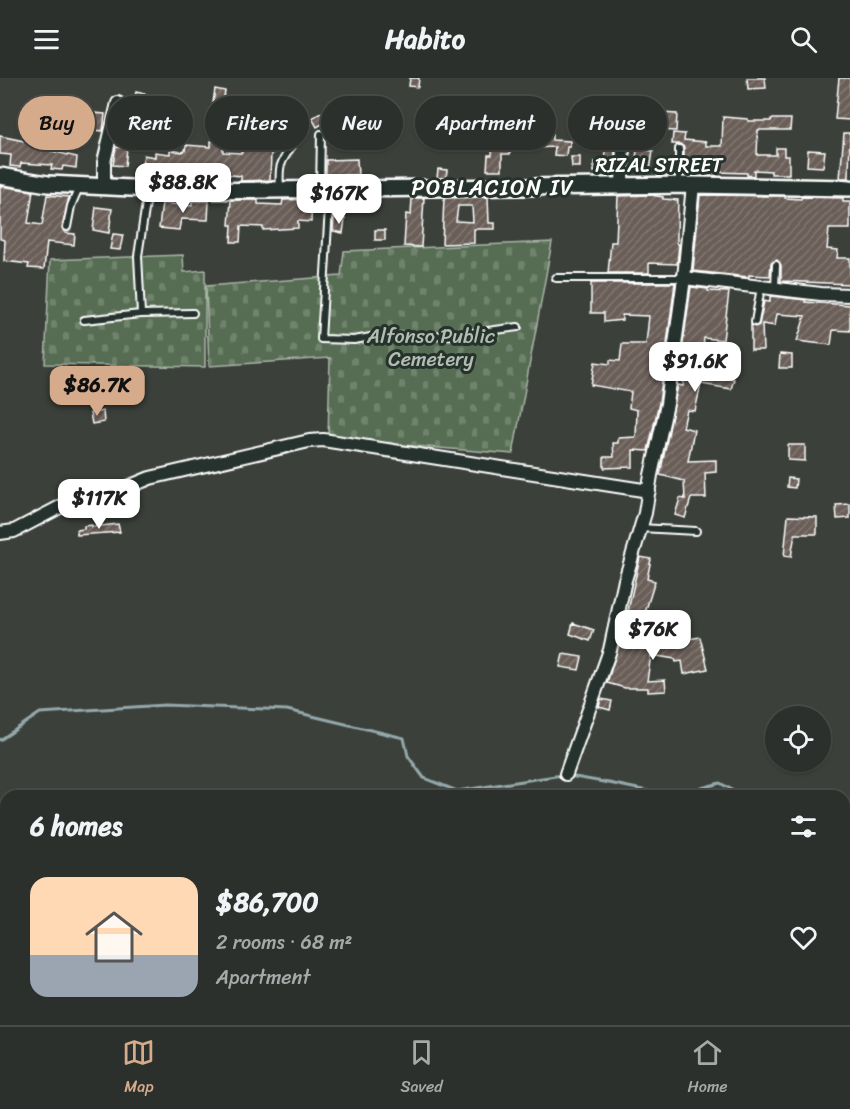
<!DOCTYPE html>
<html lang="en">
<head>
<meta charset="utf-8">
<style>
	:root { --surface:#2c302c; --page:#343834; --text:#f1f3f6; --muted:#a6a9a9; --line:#484b48; --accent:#d6ab8b }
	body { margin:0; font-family:Sriracha,sans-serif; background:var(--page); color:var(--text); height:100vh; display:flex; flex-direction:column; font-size:22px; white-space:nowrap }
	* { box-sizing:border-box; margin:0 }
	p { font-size:20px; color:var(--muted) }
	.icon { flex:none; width:33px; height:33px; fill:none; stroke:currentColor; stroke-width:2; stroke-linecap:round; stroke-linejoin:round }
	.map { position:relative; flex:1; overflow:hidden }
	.sheet { position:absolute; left:0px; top:712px; width:850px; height:236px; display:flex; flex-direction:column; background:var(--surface); border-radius:18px 18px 0 0; box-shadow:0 2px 4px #0004,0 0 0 2px var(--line) }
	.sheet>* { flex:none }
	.hud { position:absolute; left:18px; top:18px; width:814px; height:54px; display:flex; gap:12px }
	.fabs { position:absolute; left:765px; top:628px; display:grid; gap:12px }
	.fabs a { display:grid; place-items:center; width:66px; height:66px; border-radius:50%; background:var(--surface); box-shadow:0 2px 4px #0004,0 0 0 2px var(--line); font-size:30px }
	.price { position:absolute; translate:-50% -51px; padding:0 14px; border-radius:12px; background:#fff; color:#222; font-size:20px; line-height:39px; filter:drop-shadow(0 2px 3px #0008) }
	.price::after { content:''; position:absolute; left:50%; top:36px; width:18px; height:14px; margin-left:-9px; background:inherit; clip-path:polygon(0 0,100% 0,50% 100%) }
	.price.on { background:var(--accent); color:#111 }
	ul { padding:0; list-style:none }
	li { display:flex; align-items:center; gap:18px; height:150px; padding:0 30px }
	li span { display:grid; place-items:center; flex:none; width:168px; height:120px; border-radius:18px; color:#555 }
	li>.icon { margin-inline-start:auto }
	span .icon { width:72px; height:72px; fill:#fffc; stroke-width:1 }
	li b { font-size:26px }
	h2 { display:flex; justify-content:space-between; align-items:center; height:72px; padding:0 30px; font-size:26px }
	.tag { padding:0 21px; border-radius:27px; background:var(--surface); box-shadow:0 2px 4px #0004,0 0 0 2px var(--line); font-size:21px; line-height:54px }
	.tag.on { background:var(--accent); color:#111 }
	header { display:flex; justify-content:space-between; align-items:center; height:78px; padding:0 30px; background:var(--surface); font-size:27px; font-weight:700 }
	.menu { display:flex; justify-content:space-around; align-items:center; height:84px; border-top:2px solid var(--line); background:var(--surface); font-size:16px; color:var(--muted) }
	.menu a { display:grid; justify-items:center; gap:3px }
	.menu .on { color:var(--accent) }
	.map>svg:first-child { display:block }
</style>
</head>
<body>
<header><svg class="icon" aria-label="menu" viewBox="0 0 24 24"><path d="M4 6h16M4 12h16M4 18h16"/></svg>Habito<svg class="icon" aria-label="search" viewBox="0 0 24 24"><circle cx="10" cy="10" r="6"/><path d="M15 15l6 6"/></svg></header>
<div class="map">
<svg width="850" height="947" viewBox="0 0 850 947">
	<defs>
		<pattern id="forest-crowns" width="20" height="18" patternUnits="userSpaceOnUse" patternTransform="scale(1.5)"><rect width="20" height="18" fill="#566d52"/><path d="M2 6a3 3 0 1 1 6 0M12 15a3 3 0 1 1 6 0" fill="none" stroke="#6f836c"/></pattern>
		<pattern id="cemetery-stones" width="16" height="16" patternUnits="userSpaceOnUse" patternTransform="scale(1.5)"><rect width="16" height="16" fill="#566d52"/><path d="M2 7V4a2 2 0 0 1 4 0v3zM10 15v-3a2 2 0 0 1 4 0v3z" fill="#6f836c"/></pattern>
		<pattern id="building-hatch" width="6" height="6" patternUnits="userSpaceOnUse" patternTransform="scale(1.5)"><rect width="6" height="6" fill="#6b5f58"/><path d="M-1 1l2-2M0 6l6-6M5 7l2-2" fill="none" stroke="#817771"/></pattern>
	</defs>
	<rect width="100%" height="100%" fill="#3b403a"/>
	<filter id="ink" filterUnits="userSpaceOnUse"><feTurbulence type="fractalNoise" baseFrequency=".0167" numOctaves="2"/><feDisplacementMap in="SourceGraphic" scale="12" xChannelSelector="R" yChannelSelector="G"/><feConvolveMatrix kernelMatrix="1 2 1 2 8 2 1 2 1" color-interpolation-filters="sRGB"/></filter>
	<g filter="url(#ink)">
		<path fill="url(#forest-crowns)" stroke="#aab6a8" stroke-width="1.5" d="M 0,939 L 6,939 L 6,942 L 37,942 L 86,947 L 0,947 Z"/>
		<path fill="url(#cemetery-stones)" stroke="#aab6a8" stroke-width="1.5" d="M 552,164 L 513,376 L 328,361 L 330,280 L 209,288 L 206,208 L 341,198 L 344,173 Z
			M 183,177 L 184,194 L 205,192 L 205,289 L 45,286 L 50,182 Z"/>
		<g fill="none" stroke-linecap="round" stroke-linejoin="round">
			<path stroke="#94a8ab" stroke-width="3" d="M 0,662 L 40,635 L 165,627 L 287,632 L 404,660 L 408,678 L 424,700 L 457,713 L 562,697
				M 569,698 L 609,705 L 672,718 L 720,705 L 743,718
				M 844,774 L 850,777"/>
		</g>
		<path fill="url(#building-hatch)" stroke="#fff" stroke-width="1.5" fill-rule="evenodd" d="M 410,0 L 419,0 L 418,9 L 409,8 Z
			M 747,0 L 765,0 L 766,10 L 748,11 Z
			M 839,0 L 850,0 L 850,42 L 835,41 Z
			M 215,11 L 225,13 L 221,34 L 212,32 Z
			M 136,14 L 146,16 L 143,30 L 133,28 Z
			M 47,17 L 55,18 L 54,27 L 48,26 L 45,43 L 42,43 L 40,62 L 51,64 L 51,73 L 77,79 L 76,90 L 63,88 L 62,92 L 51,91 L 52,87 L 21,85 L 20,89 L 10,88 L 11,77 L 0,76 L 0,58 L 29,64 L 35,18 L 47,19 Z
			M 162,19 L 177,21 L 173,47 L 148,46 L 148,36 L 160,36 Z
			M 326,32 L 331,41 L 317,49 L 312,40 Z
			M 94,35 L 105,36 L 103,53 L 92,52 Z
			M 627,35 L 642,36 L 640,67 L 631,67 L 627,59 L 619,59 L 615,66 L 614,96 L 594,94 L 594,84 L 604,84 L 606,63 L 603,63 L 602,44 L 626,46 Z
			M 660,35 L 677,36 L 676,53 L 658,52 Z
			M 490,38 L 517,41 L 515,55 L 539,56 L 539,53 L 552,53 L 552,62 L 570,63 L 570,69 L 567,69 L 566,78 L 554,77 L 555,69 L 532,70 L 532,72 L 510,72 L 510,76 L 502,76 L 502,92 L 487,92 L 488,77 L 492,77 L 493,54 L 488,53 Z
			M 723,39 L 748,41 L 748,43 L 771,43 L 771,41 L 791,41 L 790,52 L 758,52 L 757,77 L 776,77 L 776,70 L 784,70 L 784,78 L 789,78 L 789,96 L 771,96 L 771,93 L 754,92 L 754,98 L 747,97 L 747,95 L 716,94 L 716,98 L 708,98 L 708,94 L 693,93 L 693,97 L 684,97 L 684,69 L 680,66 L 672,66 L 673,55 L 685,56 L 684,62 L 706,64 L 706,68 L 722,68 Z
			M 844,55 L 850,55 L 849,100 L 840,100 Z
			M 211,63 L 223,64 L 223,74 L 242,75 L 242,66 L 274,64 L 274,75 L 271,75 L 270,102 L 241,103 L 241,98 L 222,96 L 221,103 L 186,103 L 187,95 L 166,92 L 165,95 L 141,91 L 144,77 L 155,79 L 155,74 L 170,76 L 170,72 L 182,74 L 185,73 L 186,67 L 211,69 Z
			M 116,69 L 127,70 L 125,88 L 113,87 Z
			M 637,71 L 653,73 L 650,93 L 635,92 Z
			M 808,72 L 825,73 L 823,89 L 807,88 Z
			M 571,79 L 580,79 L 580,89 L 572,89 Z
			M 357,81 L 358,97 L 326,97 L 326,82 Z
			M 438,91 L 447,92 L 446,100 L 437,100 Z
			M 0,108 L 33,113 L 28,145 L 42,147 L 47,117 L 69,119 L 62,150 L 65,155 L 75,156 L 74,167 L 47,164 L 44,191 L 28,190 L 29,186 L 4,183 L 5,162 L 0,161 Z
			M 651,117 L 663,119 L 663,121 L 678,122 L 677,153 L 677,166 L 679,166 L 677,186 L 649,185 L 649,195 L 608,195 L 611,164 L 616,164 L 618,118 Z
			M 700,117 L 785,118 L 785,120 L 801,121 L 802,119 L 843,120 L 843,124 L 850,124 L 850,151 L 829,151 L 827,171 L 838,172 L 837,180 L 850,180 L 850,206 L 781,203 L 781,187 L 777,182 L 771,185 L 770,198 L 749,197 L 749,199 L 693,193 Z
			M 488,119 L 489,145 L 495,145 L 495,151 L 474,151 L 474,165 L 442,166 L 444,120 ZM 458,128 L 472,128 L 473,144 L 456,143 Z
			M 412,120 L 424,120 L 421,169 L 404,168 L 406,136 L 411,137 Z
			M 312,121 L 311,144 L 298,143 L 298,150 L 263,152 L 263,149 L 241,148 L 240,164 L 231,164 L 232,147 L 229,147 L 231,122 L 258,122 L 258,126 L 282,127 L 283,122 Z
			M 192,123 L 209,123 L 208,142 L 181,141 L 179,152 L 159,150 L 162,125 L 192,128 Z
			M 96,129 L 112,131 L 109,155 L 93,152 Z
			M 334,140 L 345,141 L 343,155 L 333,153 Z
			M 375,152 L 385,152 L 385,162 L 375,162 Z
			M 113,156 L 123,157 L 120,172 L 110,171 Z
			M 591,205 L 675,205 L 659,325 L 648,373 L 633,372 L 633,389 L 604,390 L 604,379 L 614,379 L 613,365 L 618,365 L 618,360 L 636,359 L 637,332 L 629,330 L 631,314 L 591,307 L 595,284 L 610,286 L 610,282 L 620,283 L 622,266 L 646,266 L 649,238 L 622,237 L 622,242 L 604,244 L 604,235 L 591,235 Z
			M 691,209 L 708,211 L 708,213 L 729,214 L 723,262 L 704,260 L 701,285 L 702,288 L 712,290 L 711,296 L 734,301 L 731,311 L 701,306 L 695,333 L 687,332 L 683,349 L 694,352 L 688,383 L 716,382 L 716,394 L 705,395 L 706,420 L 691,420 L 685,440 L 675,437 L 680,420 L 685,421 L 684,403 L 660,397 L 678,307 L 683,308 L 687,281 L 681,280 Z
			M 770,218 L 806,222 L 805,224 L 850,227 L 850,253 L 833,252 L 831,267 L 797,263 L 805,238 L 777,236 L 775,248 L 762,246 L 763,272 L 751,272 L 751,247 L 755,249 L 759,247 L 764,223 L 770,224 Z
			M 780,276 L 792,277 L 792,290 L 779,290 Z
			M 103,333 L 104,344 L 92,346 L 90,335 Z
			M 788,367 L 805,367 L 805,383 L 788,382 Z
			M 788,400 L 796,401 L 795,410 L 787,409 Z
			M 850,426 L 850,440 L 837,441 L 836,427 Z
			M 788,438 L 817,439 L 817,456 L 795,456 L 791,479 L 784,478 Z
			M 118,446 L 120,454 L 77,457 L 77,452 L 84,451 L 84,448 L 92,447 L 92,449 Z
			M 640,479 L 651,481 L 647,501 L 655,503 L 644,538 L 628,533 Z
			M 573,545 L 594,552 L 590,563 L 570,556 Z
			M 621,559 L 657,566 L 658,562 L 670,564 L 700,559 L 708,591 L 684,596 L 682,583 L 676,584 L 675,581 L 651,577 L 647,603 L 665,602 L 666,613 L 648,614 L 648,610 L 625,610 L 607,605 Z
			M 563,576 L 582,579 L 579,592 L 560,589 Z
			M 601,621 L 612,623 L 610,632 L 599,629 Z"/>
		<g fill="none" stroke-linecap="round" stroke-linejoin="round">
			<g stroke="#fff" stroke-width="10">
				<path id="service" d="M 679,106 L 679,71
					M 320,111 L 321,56
					M 280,113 C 279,89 278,88 292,68
					M 330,113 L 321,261 L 354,262 L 371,259 L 458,257 L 518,249
					M 67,149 L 71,128 L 80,107
					M 556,200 L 684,200
					M 775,210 L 776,187
					M 141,236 L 138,178 L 148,112
					M 84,242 L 141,236 L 193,235
					M 755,244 L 761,209
					M 640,450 L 696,453"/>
			</g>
			<g stroke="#fff" stroke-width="16">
				<path id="minor" d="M 622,108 L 623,66
					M 104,109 L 104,84 L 118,25
					M 684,200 L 821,216 L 850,217
					M 0,455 L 14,453 L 62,428 L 94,423 L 150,400 L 309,363 L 323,362 L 649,413
					M 566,696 L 610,572 L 625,502 L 645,435 L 651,397 L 667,326 L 684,200 L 693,107"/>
			</g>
			<g stroke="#fff" stroke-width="20">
				<path id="tertiary" d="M 0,98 L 48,106 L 193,113 L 693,107 L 850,110"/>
			</g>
			<use href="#service" stroke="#26332d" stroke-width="6"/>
			<use href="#minor" stroke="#26332d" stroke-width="12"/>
			<use href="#tertiary" stroke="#26332d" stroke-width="15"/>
		</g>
	</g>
	<g text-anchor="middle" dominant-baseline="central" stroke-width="6" stroke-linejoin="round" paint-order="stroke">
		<g font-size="20" fill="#fff" stroke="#26332d">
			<text x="659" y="87">RIZAL STREET</text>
		</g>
		<g font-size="20" fill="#b3bdb1" stroke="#26332d">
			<text x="431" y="258">Alfonso Public<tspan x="431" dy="23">Cemetery</tspan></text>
		</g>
		<g font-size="22" letter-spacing="1.5" fill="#fff" stroke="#26332d">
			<text x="493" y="109">POBLACION IV</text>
		</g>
	</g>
</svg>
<div class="fabs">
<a><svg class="icon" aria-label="locate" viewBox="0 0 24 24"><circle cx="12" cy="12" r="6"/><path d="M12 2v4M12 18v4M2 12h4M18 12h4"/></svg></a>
</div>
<b class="price" style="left:183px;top:136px">$88.8K</b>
<b class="price" style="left:339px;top:147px">$167K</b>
<b class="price" style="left:695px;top:315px">$91.6K</b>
<b class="price on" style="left:97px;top:339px">$86.7K</b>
<b class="price" style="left:99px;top:452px">$117K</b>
<b class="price" style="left:653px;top:583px">$76K</b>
<div class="hud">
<a class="tag on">Buy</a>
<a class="tag">Rent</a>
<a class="tag">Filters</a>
<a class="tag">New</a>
<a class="tag">Apartment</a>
<a class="tag">House</a>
</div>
<section class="sheet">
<h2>6 homes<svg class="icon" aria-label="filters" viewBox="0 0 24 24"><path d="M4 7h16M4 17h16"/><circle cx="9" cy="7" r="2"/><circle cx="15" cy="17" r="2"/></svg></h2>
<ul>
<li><span style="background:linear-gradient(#ffd9b3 65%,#9aa5b1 0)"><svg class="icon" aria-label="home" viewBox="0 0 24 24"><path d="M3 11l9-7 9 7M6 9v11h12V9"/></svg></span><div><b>$86,700</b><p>2 rooms · 68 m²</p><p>Apartment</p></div><svg class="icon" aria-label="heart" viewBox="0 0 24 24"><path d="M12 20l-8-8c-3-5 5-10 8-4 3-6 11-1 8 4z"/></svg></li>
</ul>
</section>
</div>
<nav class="menu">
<a class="on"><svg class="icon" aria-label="map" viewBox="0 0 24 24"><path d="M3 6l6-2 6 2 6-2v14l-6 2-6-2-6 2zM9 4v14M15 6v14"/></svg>Map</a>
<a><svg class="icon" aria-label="saved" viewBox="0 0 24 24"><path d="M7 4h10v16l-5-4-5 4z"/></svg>Saved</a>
<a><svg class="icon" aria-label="home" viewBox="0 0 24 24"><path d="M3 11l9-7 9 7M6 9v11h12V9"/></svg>Home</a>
</nav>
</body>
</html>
